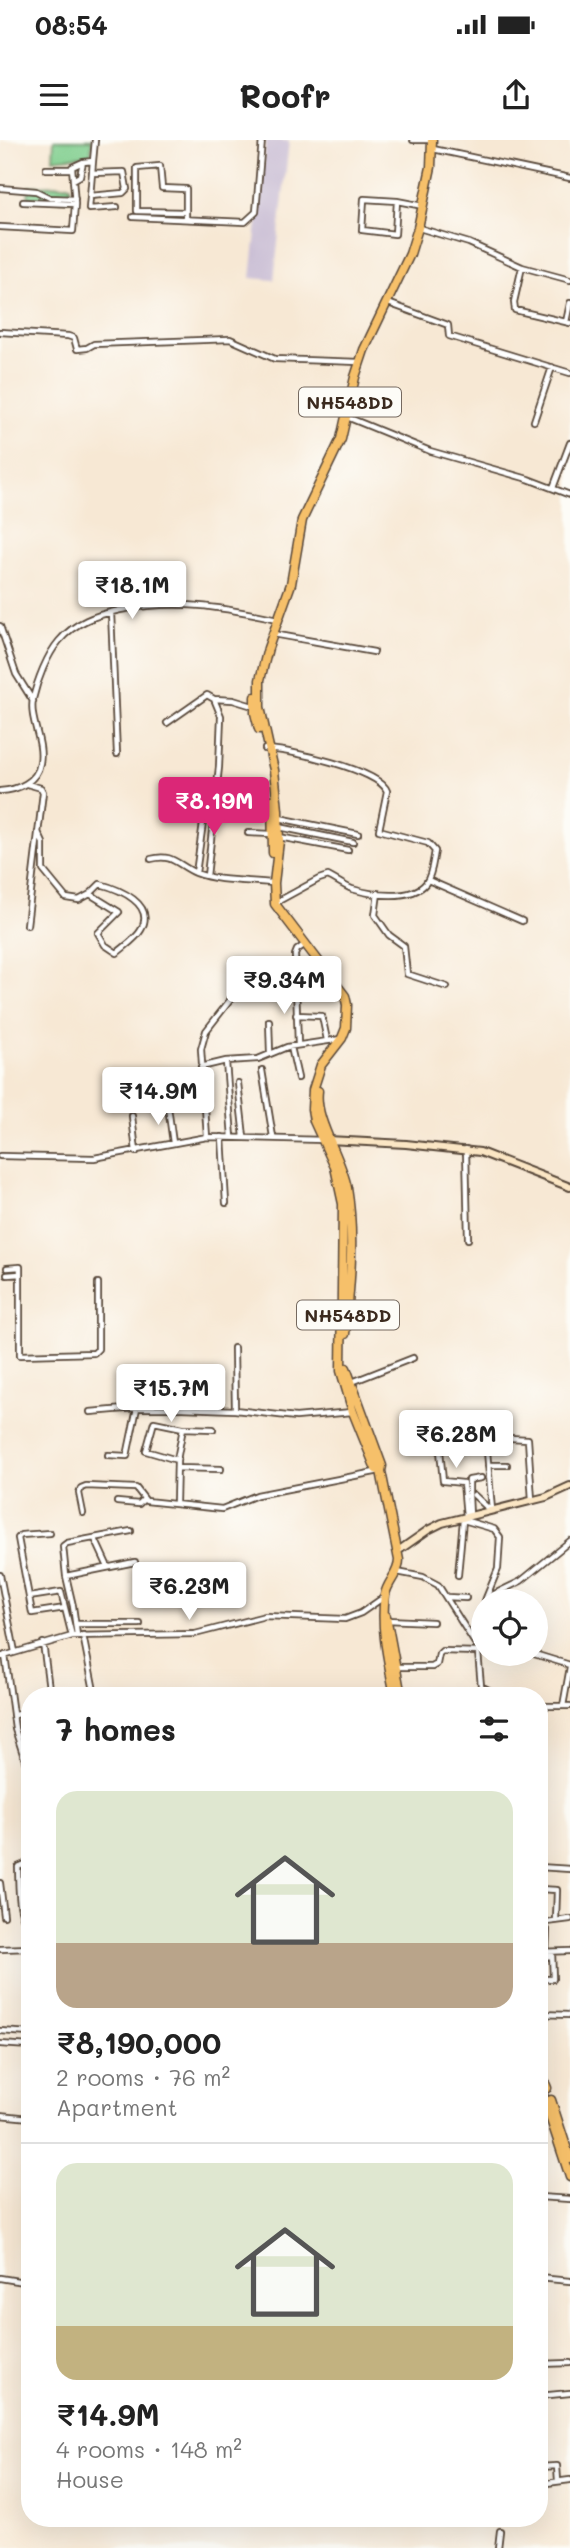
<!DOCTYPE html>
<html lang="en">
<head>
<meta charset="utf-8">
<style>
	:root { --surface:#fff; --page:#f6f6f6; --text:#222; --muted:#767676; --line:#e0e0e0; --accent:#db2777 }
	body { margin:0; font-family:Mali,sans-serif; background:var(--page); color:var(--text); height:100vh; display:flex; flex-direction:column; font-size:26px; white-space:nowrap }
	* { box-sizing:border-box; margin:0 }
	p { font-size:23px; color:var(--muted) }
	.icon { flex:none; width:38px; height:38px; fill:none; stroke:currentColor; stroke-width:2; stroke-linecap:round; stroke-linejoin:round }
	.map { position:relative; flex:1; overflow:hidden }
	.sheet { position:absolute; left:21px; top:1547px; width:527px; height:840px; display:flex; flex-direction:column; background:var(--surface); border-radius:28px; box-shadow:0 7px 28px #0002 }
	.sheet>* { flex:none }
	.tools { position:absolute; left:471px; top:1449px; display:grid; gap:14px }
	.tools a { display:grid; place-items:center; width:77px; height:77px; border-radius:50%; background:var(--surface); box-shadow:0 7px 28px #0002; font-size:35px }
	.price { position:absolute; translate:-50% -60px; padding:0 16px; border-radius:7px; background:#fff; color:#222; font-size:23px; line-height:46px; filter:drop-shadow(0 2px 4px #0008) }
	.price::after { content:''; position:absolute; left:50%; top:42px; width:21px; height:16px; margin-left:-10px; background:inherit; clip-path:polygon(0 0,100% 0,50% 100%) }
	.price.on { background:var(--accent); color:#fff }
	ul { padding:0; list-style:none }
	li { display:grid; align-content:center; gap:14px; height:371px; padding:0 35px }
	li+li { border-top:2px solid var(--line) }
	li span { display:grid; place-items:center; height:217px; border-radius:21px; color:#555 }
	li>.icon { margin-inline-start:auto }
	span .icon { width:126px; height:126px; fill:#fffc; stroke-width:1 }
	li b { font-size:30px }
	h2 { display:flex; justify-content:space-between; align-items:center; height:84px; padding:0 35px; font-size:30px }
	.status { display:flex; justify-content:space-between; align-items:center; height:49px; padding:0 35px; background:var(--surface); direction:ltr }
	.status svg { height:19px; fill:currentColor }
	header { display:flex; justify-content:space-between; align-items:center; height:91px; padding:0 35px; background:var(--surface); font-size:32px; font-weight:700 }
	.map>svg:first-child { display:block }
</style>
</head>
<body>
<div class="status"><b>08:54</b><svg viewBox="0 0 49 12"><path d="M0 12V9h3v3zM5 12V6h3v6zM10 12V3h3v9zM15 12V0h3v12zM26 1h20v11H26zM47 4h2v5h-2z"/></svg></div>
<header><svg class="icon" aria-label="menu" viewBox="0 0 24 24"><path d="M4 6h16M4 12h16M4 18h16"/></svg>Roofr<svg class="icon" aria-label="share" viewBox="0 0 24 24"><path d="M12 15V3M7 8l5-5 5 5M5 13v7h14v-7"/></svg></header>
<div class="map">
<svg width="570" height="2408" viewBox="0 0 570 2408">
	<rect width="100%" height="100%" fill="#fdfcf7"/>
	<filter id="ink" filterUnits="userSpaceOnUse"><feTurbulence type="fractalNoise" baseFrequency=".0143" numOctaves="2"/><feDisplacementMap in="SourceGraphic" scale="14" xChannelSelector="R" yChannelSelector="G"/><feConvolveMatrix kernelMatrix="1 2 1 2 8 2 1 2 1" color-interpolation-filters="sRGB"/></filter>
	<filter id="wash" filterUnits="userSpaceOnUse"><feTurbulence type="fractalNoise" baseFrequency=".00686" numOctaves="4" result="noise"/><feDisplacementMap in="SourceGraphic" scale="28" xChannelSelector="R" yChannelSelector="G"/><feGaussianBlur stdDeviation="1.57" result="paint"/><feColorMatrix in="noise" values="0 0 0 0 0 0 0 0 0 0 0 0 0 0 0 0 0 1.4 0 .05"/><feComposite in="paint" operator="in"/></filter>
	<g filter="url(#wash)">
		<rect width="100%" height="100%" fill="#f7e8d4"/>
		<path fill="#cbbfd5" d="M 266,0 L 289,1 L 274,140 L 251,138 Z"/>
		<path fill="#7ecd8c" stroke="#5c7c55" stroke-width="2" d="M 54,0 L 92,0 L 91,15 L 53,19 Z
			M 70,45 L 71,60 L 28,58 L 29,46 Z"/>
	</g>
	<g filter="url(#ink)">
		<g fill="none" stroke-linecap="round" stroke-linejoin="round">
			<g stroke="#574639" stroke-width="8">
				<path id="street" d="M 413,0 L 432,0
					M 433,9 L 570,38
					M 93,21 L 89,69 L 117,67
					M 46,29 L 71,29
					M 73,40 L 80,36 L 83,22
					M 0,48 L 36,51 L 50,58 L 75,59
					M 90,56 L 123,53 L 127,49 L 124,32 L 92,33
					M 397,61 L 395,94 L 362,90 L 364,59 L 397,61 L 423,66
					M 23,62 L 75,64 L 72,27 L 83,22 L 93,21 L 95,0
					M 186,72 L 137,71 L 137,28 L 160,26 L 162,48 L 186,49 L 186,79
					M 133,77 L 245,82 L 256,72 L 262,0
					M 0,87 L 73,91 L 75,64
					M 419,88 L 469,103 L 522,127 L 570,140
					M 522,127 L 514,162 L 515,170 L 570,183
					M 388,163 L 448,185 L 449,196 L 570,233
					M 566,182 L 570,163
					M 0,192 L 68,196 L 74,198 L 77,209 L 87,208 L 94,204 L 230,199 L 275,219 L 359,222
					M 347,277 L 430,311 L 528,339 L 570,355
					M 534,281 L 552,227
					M 553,348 L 570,303
					M 111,472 L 117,614
					M 0,486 L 16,534 L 33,561
					M 273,494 L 374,512
					M 167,583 L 207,555 L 214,559 L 233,560 L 256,567
					M 265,609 C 287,609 380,630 387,651 L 379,690 L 428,703 L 435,711 C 433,721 432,735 426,743 C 412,761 372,755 352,749 C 344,746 336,740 328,736 L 319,739 L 275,763
					M 27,644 L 41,648 L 43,652 L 27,785
					M 0,651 C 18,650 37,642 40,623 C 44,601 29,580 33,559 C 37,541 47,515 59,501 C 75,482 96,475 120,470 C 178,459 221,467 278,479
					M 279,678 L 358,694
					M 279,687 L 353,702
					M 38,692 L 43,703 L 43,730 L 66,758 L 79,760 L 90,754
					M 248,693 L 272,694
					M 279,697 L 348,710
					M 151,719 C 173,713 177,725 196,733 C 219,742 249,740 273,743
					M 196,733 L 207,654 L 210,647 L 217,647
					M 207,736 L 219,627 L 221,576 L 214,559
					M 428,740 L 522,781
					M 100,744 C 119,749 156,764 141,790 C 136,799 125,806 117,813 L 105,805 L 98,793 L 119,772 L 90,754 Z
					M 378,753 L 375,775 L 389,795 L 404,806 L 407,834 L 447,847
					M 296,875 L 322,876 L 327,900
					M 269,881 L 270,913
					M 298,905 L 295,815 L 297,810 L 304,805
					M 291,907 L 298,938
					M 226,922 L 232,997
					M 201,927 L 226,921 L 258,919 L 287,907 L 341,899
					M 262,930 L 273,997
					M 238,943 L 244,997
					M 168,967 L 173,1003
					M 132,976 L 136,1012
					M 207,997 L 201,909 L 206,891 L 231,859
					M 222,997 L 226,1063
					M 466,1009 L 468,1099
					M 0,1016 L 94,1018 L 207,997 L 324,1000
					M 7,1128 L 20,1127 L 20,1215 L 94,1213 L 98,1209 L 98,1143
					M 7,1135 L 20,1134
					M 234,1208 L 235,1270
					M 352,1242 L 413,1218
					M 90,1272 L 137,1268 L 183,1268 L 235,1270 L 296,1277 L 352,1272
					M 183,1288 L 154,1282 L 146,1311 L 177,1320 L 183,1288 L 213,1289
					M 108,1315 L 127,1316 L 137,1268
					M 488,1325 L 507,1325
					M 177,1328 L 221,1329
					M 469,1355 L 469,1340 L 481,1338
					M 474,1355 L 490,1370
					M 466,1356 L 469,1355 L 470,1376
					M 117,1362 L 139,1364 L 143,1360
					M 176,1363 L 177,1320
					M 492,1370 L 486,1299 L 488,1297 L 528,1299 L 532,1360
					M 83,1373 L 79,1353 L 81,1348 L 86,1346 L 136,1348 L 146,1361 L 222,1369 L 257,1355 L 380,1331
					M 466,1376 L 463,1343 L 443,1341 L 438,1290 L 479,1288
					M 460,1379 L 494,1389 L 500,1397 L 498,1429 L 486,1458
					M 50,1393 L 21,1395 L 18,1398 L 32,1473 L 65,1468 L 72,1496
					M 96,1401 L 108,1427
					M 397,1432 L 423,1437 L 438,1445 L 478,1508
					M 0,1435 L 15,1512
					M 458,1435 L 463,1380
					M 66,1436 L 135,1422
					M 29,1457 L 61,1452 L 65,1468
					M 447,1457 L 466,1458
					M 485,1461 L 486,1458 L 521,1441 L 570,1401
					M 387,1480 L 433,1482
					M 76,1484 L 140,1484
					M 77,1495 L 73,1466 L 66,1436 L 63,1406 L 67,1403 L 131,1391
					M 83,1495 L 95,1556
					M 43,1503 L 50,1556
					M 479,1507 L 483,1473
					M 534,1514 L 570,1525
					M 5,1515 L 15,1589 L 30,1636
					M 0,1517 L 72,1496 L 195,1494 L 265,1476 L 345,1479 L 361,1473 L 384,1457
					M 395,1527 L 432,1527 L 437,1524 L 439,1514 L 442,1511 L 478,1512 L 481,1546 L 500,1556
					M 29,1564 L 30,1564
					M 539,1566 L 570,1566
					M 563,1566 L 570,1527
					M 13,1575 L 30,1573
					M 30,1722 L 18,1727 C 19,1744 17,1777 30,1790
					M 539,1727 L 570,1729
					M 0,1743 L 4,1776
					M 539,1749 L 557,1750 L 556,1780
					M 539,1783 L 570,1779
					M 539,1789 L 547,1790 L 546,1812
					M 0,1809 L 30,1808
					M 539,1812 L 570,1811
					M 539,1817 L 552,1816
					M 539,1839 L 553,1839 L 552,1812
					M 539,1874 L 570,1875
					M 0,1891 L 30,1893
					M 0,1904 L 30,1906
					M 0,1975 L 30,1978
					M 539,2057 L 570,2059
					M 0,2138 L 30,2143
					M 539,2138 L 570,2141
					M 539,2224 L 570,2223
					M 539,2256 L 570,2253
					M 539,2327 L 557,2326 L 558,2341
					M 539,2344 L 570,2340
					M 539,2360 L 540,2344
					M 498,2408 L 500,2391"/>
			</g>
			<g stroke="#574639" stroke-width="10">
				<path id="secondary" d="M 328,1000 L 406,1004 L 480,1012 L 570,1047
					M 398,1411 L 428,1390 L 442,1383 L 546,1357 L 570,1346"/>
			</g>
			<g stroke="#574639" stroke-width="11">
				<path id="highway" d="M 255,557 L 255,573 L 259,589
					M 272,660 L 273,713
					M 318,951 C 314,980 341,1016 347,1048 C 355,1095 350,1147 345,1194
					M 346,1228 L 382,1326 L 381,1331 L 399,1420 C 399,1434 387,1442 385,1455 C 380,1489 389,1523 395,1556
					M 381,1331 L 376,1329 L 353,1272 L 341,1231 L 343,1064 L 335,1027 L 314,981 L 312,969 L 313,950 L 321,925 L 342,898 L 346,888 L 347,865 L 345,856 L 275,764 L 274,743 L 279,701 L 278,670 L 274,630 L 260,567 L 260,540 L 268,508 L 291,444 L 302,380 L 341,299 L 355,237 L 364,210 L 410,114 L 418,88 L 431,27 L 432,0
					M 386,1476 L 401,1556
					M 539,1928 L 547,1948
					M 539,1943 L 570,2037
					M 551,1960 L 570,2019"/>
			</g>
			<use href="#street" stroke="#fff" stroke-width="4.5"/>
			<use href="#secondary" stroke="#fbe6c4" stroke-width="6"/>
			<use href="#highway" stroke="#f6c06b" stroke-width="8"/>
		</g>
	</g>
	<g text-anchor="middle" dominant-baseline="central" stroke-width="6" stroke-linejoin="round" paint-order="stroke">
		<g fill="#fdfcf7" stroke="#75695f" stroke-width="2">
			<rect x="299" y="247.5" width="102" height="29" rx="5"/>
			<rect x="297" y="1160.5" width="102" height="29" rx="5"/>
		</g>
		<g font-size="18" font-weight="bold" fill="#3b2a1e">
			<text x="350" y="262">NH548DD</text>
			<text x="348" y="1175">NH548DD</text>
		</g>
	</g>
</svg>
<div class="tools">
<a><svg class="icon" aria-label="locate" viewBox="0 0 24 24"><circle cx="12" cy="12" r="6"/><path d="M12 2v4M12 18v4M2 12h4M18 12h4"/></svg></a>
</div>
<b class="price" style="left:132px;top:481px">₹18.1M</b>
<b class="price on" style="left:214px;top:697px">₹8.19M</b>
<b class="price" style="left:284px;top:876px">₹9.34M</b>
<b class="price" style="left:158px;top:987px">₹14.9M</b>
<b class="price" style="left:171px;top:1284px">₹15.7M</b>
<b class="price" style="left:456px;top:1330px">₹6.28M</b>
<b class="price" style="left:189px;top:1482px">₹6.23M</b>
<section class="sheet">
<h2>7 homes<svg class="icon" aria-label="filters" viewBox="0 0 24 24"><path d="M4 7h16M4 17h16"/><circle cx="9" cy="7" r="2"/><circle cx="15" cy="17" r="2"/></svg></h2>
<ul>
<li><span style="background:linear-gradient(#dfe7d0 70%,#b9a48a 0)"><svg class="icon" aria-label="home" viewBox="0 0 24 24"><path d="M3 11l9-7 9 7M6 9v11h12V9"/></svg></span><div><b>₹8,190,000</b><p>2 rooms · 76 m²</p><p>Apartment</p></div></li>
<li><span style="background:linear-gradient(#dfe7d0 75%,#c2b280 0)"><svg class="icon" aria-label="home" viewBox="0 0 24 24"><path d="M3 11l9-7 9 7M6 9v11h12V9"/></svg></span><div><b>₹14.9M</b><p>4 rooms · 148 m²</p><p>House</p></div></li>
</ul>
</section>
</div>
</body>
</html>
